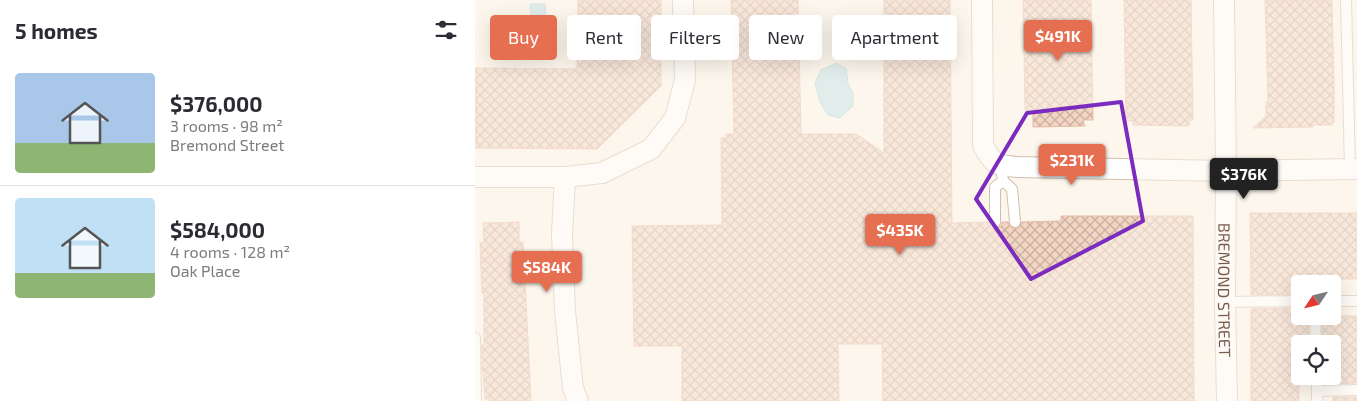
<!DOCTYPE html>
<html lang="en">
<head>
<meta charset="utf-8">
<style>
	:root { --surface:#fff; --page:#f7f7f7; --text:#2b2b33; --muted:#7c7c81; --line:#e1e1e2; --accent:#e76f51 }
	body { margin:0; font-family:"Exo 2",sans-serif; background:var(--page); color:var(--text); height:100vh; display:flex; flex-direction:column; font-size:19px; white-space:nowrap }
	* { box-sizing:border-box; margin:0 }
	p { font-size:16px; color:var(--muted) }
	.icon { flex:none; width:28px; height:28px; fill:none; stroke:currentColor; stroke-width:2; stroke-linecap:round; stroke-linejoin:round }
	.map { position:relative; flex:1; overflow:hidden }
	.drawer { display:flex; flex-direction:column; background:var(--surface); width:475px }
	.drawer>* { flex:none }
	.banner { position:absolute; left:15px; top:15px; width:475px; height:45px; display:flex; gap:10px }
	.needle { width:32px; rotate:235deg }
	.controls { position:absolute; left:816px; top:275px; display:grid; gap:10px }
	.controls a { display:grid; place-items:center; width:50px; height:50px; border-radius:5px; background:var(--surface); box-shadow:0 5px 20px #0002; font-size:25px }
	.price { position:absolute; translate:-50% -42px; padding:0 11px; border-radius:5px; background:var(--accent); color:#fff; font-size:16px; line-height:32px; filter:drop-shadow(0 1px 2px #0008) }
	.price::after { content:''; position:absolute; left:50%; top:30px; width:15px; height:11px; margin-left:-8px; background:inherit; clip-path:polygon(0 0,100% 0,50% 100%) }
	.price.selected { background:#222; color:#fff }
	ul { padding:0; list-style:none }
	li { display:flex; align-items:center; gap:15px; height:125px; padding:0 15px }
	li+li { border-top:1px solid var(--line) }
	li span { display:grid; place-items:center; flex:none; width:140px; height:100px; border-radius:5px; color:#555 }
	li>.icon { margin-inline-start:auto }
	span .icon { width:60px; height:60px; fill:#fffc; stroke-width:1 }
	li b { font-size:21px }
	h2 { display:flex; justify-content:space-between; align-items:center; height:60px; padding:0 15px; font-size:21px }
	.tag { padding:0 18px; border-radius:5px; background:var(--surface); box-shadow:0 5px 20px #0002; font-size:18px; line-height:45px }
	.tag.selected { background:var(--accent); color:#fff }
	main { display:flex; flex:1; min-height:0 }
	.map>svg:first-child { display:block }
</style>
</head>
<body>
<main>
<section class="drawer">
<h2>5 homes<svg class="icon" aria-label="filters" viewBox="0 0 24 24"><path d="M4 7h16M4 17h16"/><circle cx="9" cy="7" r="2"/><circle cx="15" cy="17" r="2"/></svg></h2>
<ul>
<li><span style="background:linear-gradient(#a9c7e8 70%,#8fb573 0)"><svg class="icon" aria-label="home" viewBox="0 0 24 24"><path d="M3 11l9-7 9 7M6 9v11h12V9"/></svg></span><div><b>$376,000</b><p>3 rooms · 98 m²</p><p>Bremond Street</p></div></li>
<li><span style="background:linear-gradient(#bfe0f5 75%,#8fb573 0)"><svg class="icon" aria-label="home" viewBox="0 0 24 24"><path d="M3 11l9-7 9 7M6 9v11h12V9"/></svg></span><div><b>$584,000</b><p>4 rooms · 128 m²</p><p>Oak Place</p></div></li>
</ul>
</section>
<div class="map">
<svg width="882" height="401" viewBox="0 0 882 401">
	<defs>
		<pattern id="building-cross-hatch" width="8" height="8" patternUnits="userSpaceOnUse" patternTransform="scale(1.25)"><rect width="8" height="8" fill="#f3d5c3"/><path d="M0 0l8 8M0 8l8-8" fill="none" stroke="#cab0a1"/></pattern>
	</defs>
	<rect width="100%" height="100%" fill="#fdf6ec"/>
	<path fill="#bfe3e8" stroke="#a5d3da" d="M 55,4 L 70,4 L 72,39 L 35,39 L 34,24 L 57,25 Z
		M 361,63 L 371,68 L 373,84 L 378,93 L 378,106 L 365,118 L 353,115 L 345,102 L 340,83 L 346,70 Z"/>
	<path fill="url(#building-cross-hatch)" stroke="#e6bba3" d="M 103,0 L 186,0 L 186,86 L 122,149 L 0,148 L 0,68 L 102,69 Z
		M 256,0 L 323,0 L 326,134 L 381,134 L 409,153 L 409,0 L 475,0 L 477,223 L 513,222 L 516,228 L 520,229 L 526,226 L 527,222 L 533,222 L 535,226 L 540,229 L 544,227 L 547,222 L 586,221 L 586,216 L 718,216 L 719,401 L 408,401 L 407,344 L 363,344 L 364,401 L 207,401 L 207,346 L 159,346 L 157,226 L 247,225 L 246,138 L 252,138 L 251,134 L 259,134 Z
		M 548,0 L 616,0 L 618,120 L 608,120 L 610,126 L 558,127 L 558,111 L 550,110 Z
		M 649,0 L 716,0 L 718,120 L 714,120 L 714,126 L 658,125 L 658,121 L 651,121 Z
		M 790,0 L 857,0 L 859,80 L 859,123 L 857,123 L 857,125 L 837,125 L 838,127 L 778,128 L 791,116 L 791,102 L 793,102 Z
		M 775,213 L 882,213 L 882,279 L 824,279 L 824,294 L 776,295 Z
		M 44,222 L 44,242 L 48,242 L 56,401 L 14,401 L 14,399 L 10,399 L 8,370 L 7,370 L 7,345 L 9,343 L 9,294 L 7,293 L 5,243 L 9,243 L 8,223 Z
		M 824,308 L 824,316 L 833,316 L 834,344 L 824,344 L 824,401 L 776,401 L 776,309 Z
		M 847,316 L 882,316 L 882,383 L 858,384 L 858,344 L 848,344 Z
		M 858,397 L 882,397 L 882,401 L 858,401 Z"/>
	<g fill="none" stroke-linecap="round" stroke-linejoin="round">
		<g stroke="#d1beb0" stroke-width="12">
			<path id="lane" d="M 871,0 L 875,169
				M 526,166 L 528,181 L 537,189 L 540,222
				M 520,222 L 520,187 L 528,181
				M 858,301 L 882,301
				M 750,302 L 825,301
				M 840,316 L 841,344
				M 0,338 L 1,401
				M 842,376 L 842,401
				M 842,391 L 882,390"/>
		</g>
		<g stroke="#d1beb0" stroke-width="22">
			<g id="street">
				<path d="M 507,0 L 508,145 C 518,165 521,165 542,167 L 751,171 L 882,169"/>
				<path id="s1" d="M 749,0 L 751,171 L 750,302 L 752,401"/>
				<path d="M 0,177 L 90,177 L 127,173 L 176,149 L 200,118 L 210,80 L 208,0"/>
				<path d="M 90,177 L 87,234 L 90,311 L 98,388 L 103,401"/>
			</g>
		</g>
		<use href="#lane" stroke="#fff" stroke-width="10"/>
		<use href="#street" stroke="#fff" stroke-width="20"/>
	</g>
	<path d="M0 0H882V401H0ZM 646,102 L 668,221 L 556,279 L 501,199 L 552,113 Z" fill="#fdf6ec" fill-opacity=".55" fill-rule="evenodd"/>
	<path fill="none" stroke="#7b2cbf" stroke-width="4" stroke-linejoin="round" d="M 646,102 L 668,221 L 556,279 L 501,199 L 552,113 Z"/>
	<g text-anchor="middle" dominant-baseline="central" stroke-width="4" stroke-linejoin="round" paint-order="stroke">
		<g font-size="16" fill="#7a5c4d" stroke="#fffaf3">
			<text stroke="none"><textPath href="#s1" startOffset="290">BREMOND STREET</textPath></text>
		</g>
	</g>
</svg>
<div class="controls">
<a><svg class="needle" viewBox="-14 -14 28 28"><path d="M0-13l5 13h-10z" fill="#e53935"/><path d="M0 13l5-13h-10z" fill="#7c7c81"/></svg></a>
<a><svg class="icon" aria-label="locate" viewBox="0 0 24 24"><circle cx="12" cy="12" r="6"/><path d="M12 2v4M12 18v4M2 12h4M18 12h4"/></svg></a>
</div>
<b class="price" style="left:583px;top:62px">$491K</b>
<b class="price" style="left:597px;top:186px">$231K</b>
<b class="price selected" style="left:769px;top:200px">$376K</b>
<b class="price" style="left:425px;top:256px">$435K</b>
<b class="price" style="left:72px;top:293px">$584K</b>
<div class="banner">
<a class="tag selected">Buy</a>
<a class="tag">Rent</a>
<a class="tag">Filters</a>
<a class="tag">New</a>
<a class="tag">Apartment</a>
</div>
</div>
</main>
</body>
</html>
